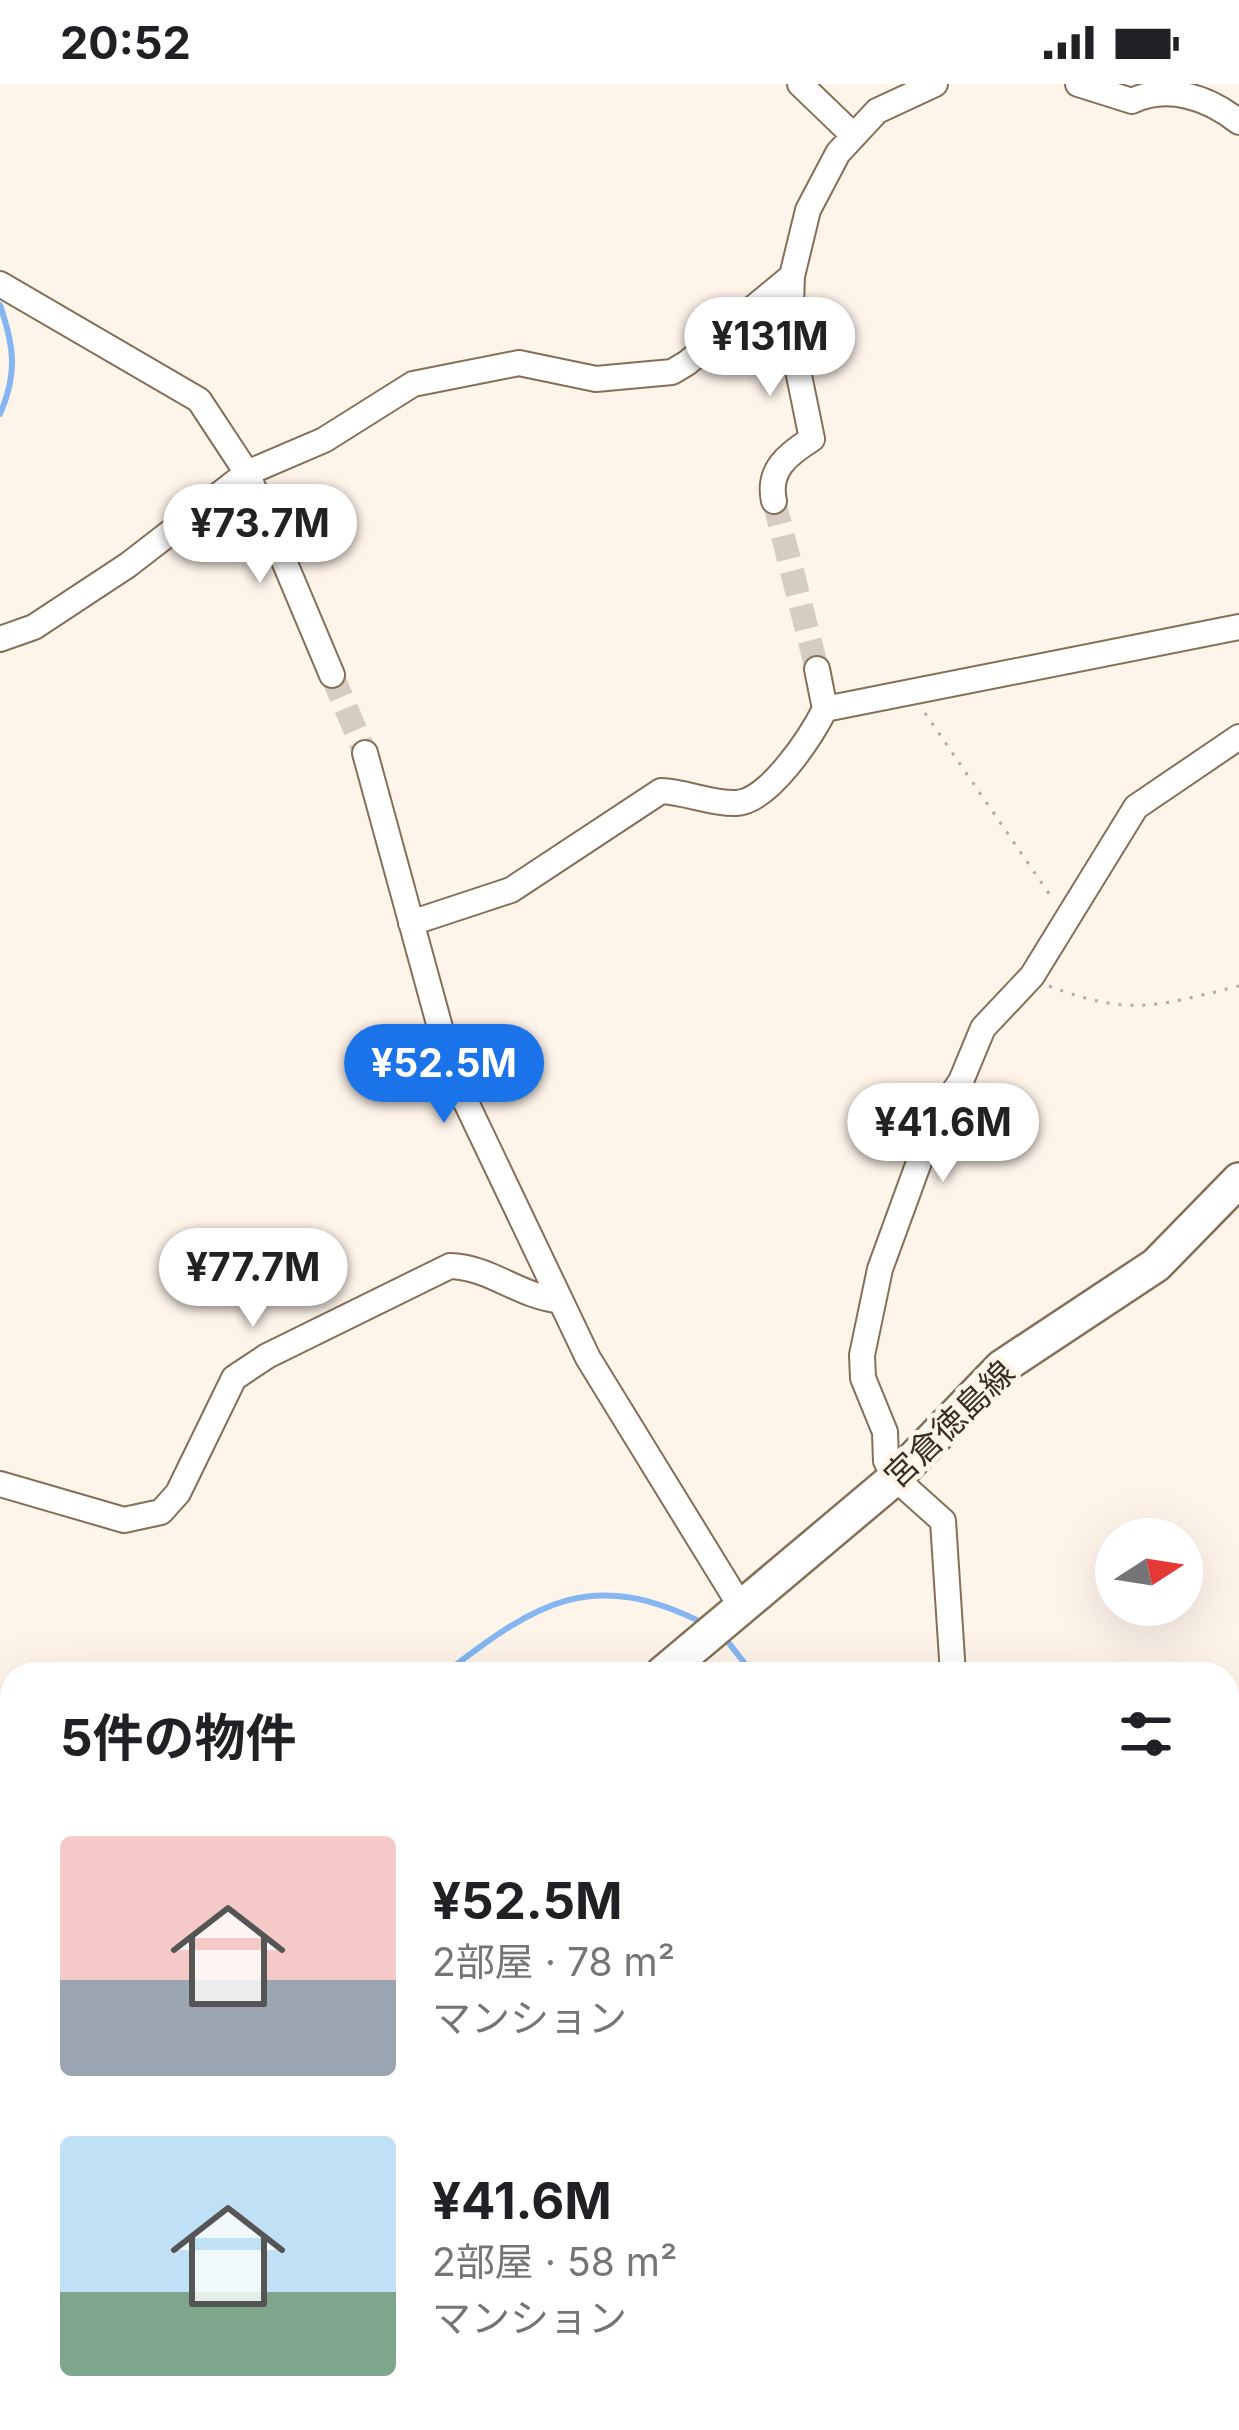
<!DOCTYPE html>
<html lang="ja">
<head>
<meta charset="utf-8">
<style>
	:root { --surface:#fff; --page:#f6f6f6; --text:#202124; --muted:#757577; --accent:#1a73e8 }
	body { margin:0; font-family:Inter,"Noto Sans JP",sans-serif; background:var(--page); color:var(--text); height:100vh; display:flex; flex-direction:column; font-size:45px; white-space:nowrap }
	* { box-sizing:border-box; margin:0 }
	p { font-size:39px; color:var(--muted) }
	.icon { flex:none; width:66px; height:66px; fill:none; stroke:currentColor; stroke-width:2; stroke-linecap:round; stroke-linejoin:round }
	.map { position:relative; flex:1; overflow:hidden }
	.panel { position:absolute; left:0px; top:1578px; width:1239px; height:768px; display:flex; flex-direction:column; background:var(--surface); border-radius:36px 36px 0 0; box-shadow:0 12px 48px #0002 }
	.panel>* { flex:none }
	.needle { width:78px; rotate:78deg }
	.buttons { position:absolute; left:1095px; top:1434px; display:grid; gap:24px }
	.buttons a { display:grid; place-items:center; width:108px; height:108px; border-radius:50%; background:var(--surface); box-shadow:0 12px 48px #0002; font-size:60px }
	.price { position:absolute; translate:-50% -102px; padding:0 27px; border-radius:42px; background:#fff; color:#222; font-size:39px; line-height:78px; filter:drop-shadow(0 3px 6px #0008) }
	.price::after { content:''; position:absolute; left:50%; top:72px; width:36px; height:27px; margin-left:-18px; background:inherit; clip-path:polygon(0 0,100% 0,50% 100%) }
	.price.active { background:var(--accent); color:#fff }
	ul { padding:0; list-style:none }
	li { display:flex; align-items:center; gap:36px; height:300px; padding:0 60px }
	li span { display:grid; place-items:center; flex:none; width:336px; height:240px; border-radius:12px; color:#555 }
	li>.icon { margin-inline-start:auto }
	span .icon { width:144px; height:144px; fill:#fffc; stroke-width:1 }
	li b { font-size:51px }
	h2 { display:flex; justify-content:space-between; align-items:center; height:144px; padding:0 60px; font-size:51px }
	.status { display:flex; justify-content:space-between; align-items:center; height:84px; padding:0 60px; background:var(--surface); direction:ltr }
	.status svg { height:33px; fill:currentColor }
	.map>svg:first-child { display:block }
</style>
</head>
<body>
<div class="status"><b>20:52</b><svg viewBox="0 0 49 12"><path d="M0 12V9h3v3zM5 12V6h3v6zM10 12V3h3v9zM15 12V0h3v12zM26 1h20v11H26zM47 4h2v5h-2z"/></svg></div>
<div class="map">
<svg width="1239" height="2346" viewBox="0 0 1239 2346">
	<rect width="100%" height="100%" fill="#fef4ea"/>
	<g fill="none" stroke-linecap="round" stroke-linejoin="round">
		<path stroke="#85b6f1" stroke-width="6" d="M 0,221 C 14,262 18,289 0,330
			M 728,1558 L 753,1590
			M 444,1590 C 536,1519 591,1482 705,1540
			M 0,1869 L 12,1865
			M 0,1888 L 12,1893
			M 831,2334 L 832,2346"/>
		<path stroke="#d6ccc2" stroke-width="24" stroke-dasharray="24 12" stroke-linecap="butt" d="M 774,417 L 817,585
			M 332,591 L 365,669"/>
		<g stroke="#846f57" stroke-width="28">
			<path id="street" d="M 800,0 L 854,52
				M 1078,0 L 1132,17 C 1167,0 1208,13 1239,38
				M 0,200 L 199,316 L 247,389 L 332,591
				M 774,417 C 767,386 788,370 812,355 L 790,247 L 792,192
				M 0,555 L 34,543 L 128,481 L 247,389 L 324,356 L 413,300 L 519,279 L 596,295 L 672,288 L 687,279 L 792,192 L 808,126 L 838,69 L 877,27 L 935,0
				M 817,585 L 825,625
				M 365,669 L 453,991 L 588,1274 L 741,1523
				M 411,839 L 511,806 L 661,707 C 686,708 712,720 736,719 C 769,718 812,651 825,625 L 1239,543
				M 0,1400 L 124,1436 L 161,1428 L 178,1409 L 234,1294 L 267,1272 L 450,1182 C 489,1183 518,1211 556,1216
				M 953,1590 L 943,1437 L 895,1394 L 886,1377 L 885,1348 L 863,1294 L 862,1271 L 880,1185 L 934,1037 L 961,997 L 983,944 L 1032,892 L 1136,723 L 1239,653
				M 1227,1867 L 1239,1879
				M 0,2060 L 12,2055
				M 1227,2143 L 1239,2129
				M 953,2334 L 959,2346
				M 214,2346 L 216,2334
				M 1040,2346 L 1060,2334"/>
		</g>
		<g stroke="#846f57" stroke-width="38">
			<path id="secondary" d="M 662,1590 L 895,1394 L 1002,1283 L 1156,1181 L 1239,1096
				M 544,2346 L 547,2334"/>
		</g>
		<path stroke="#b3aaa0" stroke-width="3" stroke-dasharray="3 9" stroke-linecap="butt" d="M 925,629 L 1052,814
			M 1049,902 C 1131,933 1157,922 1239,902"/>
		<use href="#street" stroke="#fff" stroke-width="24"/>
		<use href="#secondary" stroke="#fff" stroke-width="33"/>
	</g>
	<g text-anchor="middle" dominant-baseline="central" stroke-width="10" stroke-linejoin="round" paint-order="stroke">
		<g font-size="33" fill="#372e24" stroke="#fef4ea">
			<text transform="translate(949 1340) rotate(-44)">宮倉徳島線</text>
		</g>
	</g>
</svg>
<div class="buttons">
<a><svg class="needle" viewBox="-14 -14 28 28"><path d="M0-13l5 13h-10z" fill="#e53935"/><path d="M0 13l5-13h-10z" fill="#757577"/></svg></a>
</div>
<b class="price" style="left:770px;top:315px">¥131M</b>
<b class="price" style="left:260px;top:502px">¥73.7M</b>
<b class="price active" style="left:444px;top:1042px">¥52.5M</b>
<b class="price" style="left:943px;top:1101px">¥41.6M</b>
<b class="price" style="left:253px;top:1246px">¥77.7M</b>
<section class="panel">
<h2>5件の物件<svg class="icon" aria-label="filters" viewBox="0 0 24 24"><path d="M4 7h16M4 17h16"/><circle cx="9" cy="7" r="2"/><circle cx="15" cy="17" r="2"/></svg></h2>
<ul>
<li><span style="background:linear-gradient(#f6c9c9 60%,#9aa5b1 0)"><svg class="icon" aria-label="home" viewBox="0 0 24 24"><path d="M3 11l9-7 9 7M6 9v11h12V9"/></svg></span><div><b>¥52.5M</b><p>2部屋 · 78 m²</p><p>マンション</p></div></li>
<li><span style="background:linear-gradient(#bfe0f5 65%,#7fa58c 0)"><svg class="icon" aria-label="home" viewBox="0 0 24 24"><path d="M3 11l9-7 9 7M6 9v11h12V9"/></svg></span><div><b>¥41.6M</b><p>2部屋 · 58 m²</p><p>マンション</p></div></li>
</ul>
</section>
</div>
</body>
</html>
